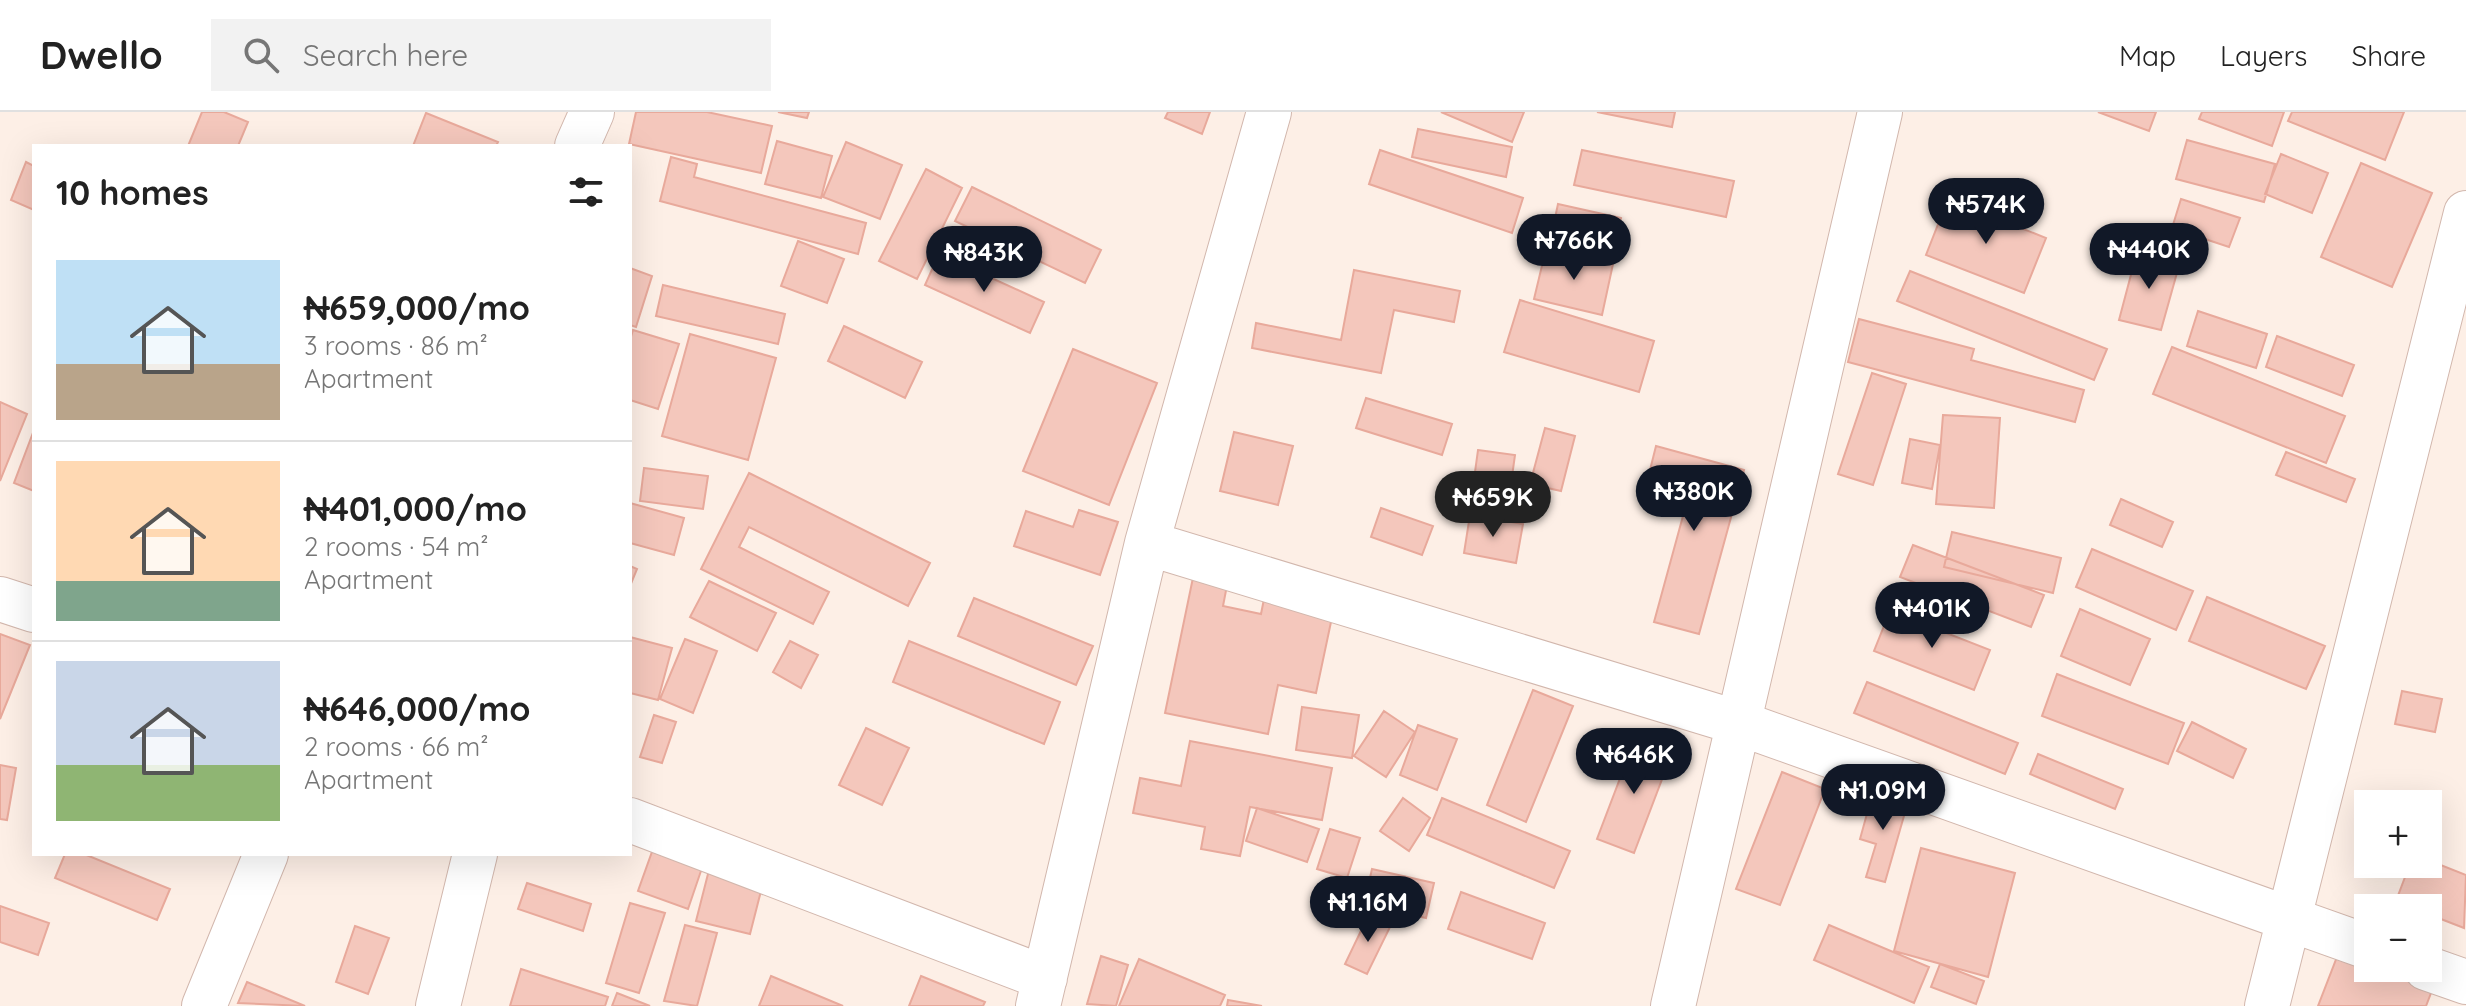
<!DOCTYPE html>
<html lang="en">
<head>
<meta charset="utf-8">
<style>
	:root { --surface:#fff; --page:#f2f2f2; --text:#222; --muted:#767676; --line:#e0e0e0; --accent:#111827 }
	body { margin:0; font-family:Quicksand,sans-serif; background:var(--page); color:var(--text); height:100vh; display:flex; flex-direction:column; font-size:30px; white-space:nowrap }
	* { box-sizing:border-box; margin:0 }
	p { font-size:26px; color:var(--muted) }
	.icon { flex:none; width:44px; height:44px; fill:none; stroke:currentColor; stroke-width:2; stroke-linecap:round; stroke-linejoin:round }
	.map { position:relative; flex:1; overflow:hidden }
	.side { position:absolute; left:32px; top:32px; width:600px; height:712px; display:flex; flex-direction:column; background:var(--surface); border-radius:0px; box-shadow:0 8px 32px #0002 }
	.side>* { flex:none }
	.fabs { position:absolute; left:2354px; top:678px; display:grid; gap:16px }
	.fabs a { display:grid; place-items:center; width:88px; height:88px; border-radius:0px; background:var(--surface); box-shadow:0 8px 32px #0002; font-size:40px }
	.price { position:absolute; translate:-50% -68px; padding:0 18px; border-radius:28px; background:var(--accent); color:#fff; font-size:26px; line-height:52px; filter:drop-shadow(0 2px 4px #0008) }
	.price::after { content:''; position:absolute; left:50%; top:48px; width:24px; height:18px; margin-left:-12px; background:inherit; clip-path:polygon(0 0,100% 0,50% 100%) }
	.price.active { background:#222; color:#fff }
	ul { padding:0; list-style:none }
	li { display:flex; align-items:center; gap:24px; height:200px; padding:0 24px }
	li+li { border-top:2px solid var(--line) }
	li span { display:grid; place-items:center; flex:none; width:224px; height:160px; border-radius:0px; color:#555 }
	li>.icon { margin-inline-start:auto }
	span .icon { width:96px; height:96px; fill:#fffc; stroke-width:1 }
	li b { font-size:34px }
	h2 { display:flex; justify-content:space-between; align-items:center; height:96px; padding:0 24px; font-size:34px }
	header { display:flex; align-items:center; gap:48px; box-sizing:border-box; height:112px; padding:0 40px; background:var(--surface); border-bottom:2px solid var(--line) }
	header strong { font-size:38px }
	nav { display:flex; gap:44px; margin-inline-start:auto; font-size:28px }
	.search { width:560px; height:72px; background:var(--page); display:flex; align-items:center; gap:20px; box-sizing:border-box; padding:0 28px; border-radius:0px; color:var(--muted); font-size:30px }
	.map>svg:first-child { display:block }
</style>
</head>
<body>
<header>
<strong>Dwello</strong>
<div class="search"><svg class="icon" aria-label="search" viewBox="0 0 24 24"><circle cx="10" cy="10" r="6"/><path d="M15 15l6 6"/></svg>Search here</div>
<nav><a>Map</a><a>Layers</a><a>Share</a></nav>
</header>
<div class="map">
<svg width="2466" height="894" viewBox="0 0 2466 894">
	<rect width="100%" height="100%" fill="#fdefe6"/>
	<path fill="#f4c7bc" stroke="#e8a99b" stroke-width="2" d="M 202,0 L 224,0 L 248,10 L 238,34 L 188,34 Z
		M 636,0 L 707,0 L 772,14 L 761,61 L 629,32 Z
		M 778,0 L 809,0 L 807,6 Z
		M 1168,0 L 1210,0 L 1202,22 L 1165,6 Z
		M 1441,0 L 1524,0 L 1512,30 Z
		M 1597,0 L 1675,0 L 1672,15 Z
		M 2098,0 L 2156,0 L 2149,19 Z
		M 2202,0 L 2284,0 L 2272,34 L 2199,7 Z
		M 2292,0 L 2404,0 L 2385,48 L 2288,9 Z
		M 426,1 L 498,30 L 496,34 L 413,34 Z
		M 1418,17 L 1512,35 L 1506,65 L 1412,45 Z
		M 2187,28 L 2275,52 L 2264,90 L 2176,67 Z
		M 777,29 L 832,44 L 821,86 L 765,72 Z
		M 846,30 L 902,53 L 880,107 L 823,85 Z
		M 1380,38 L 1523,86 L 1512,121 L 1369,72 Z
		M 1582,38 L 1734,69 L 1726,105 L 1574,73 Z
		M 2281,42 L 2328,61 L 2312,101 L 2265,82 Z
		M 671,45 L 697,52 L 694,65 L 866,111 L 858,142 L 660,89 Z
		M 26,50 L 34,54 L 34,98 L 11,88 Z
		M 2361,51 L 2432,81 L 2392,175 L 2321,145 Z
		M 926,57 L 962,76 L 917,167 L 879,149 Z
		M 972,75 L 1101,138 L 1085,171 L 955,109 Z
		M 1948,87 L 2046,126 L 2024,181 L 1926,143 Z
		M 2181,87 L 2240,106 L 2229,135 L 2172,116 Z
		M 1558,92 L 1621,106 L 1612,147 L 1549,134 Z
		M 798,129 L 844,147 L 827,191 L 781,174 Z
		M 1546,137 L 1613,152 L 1602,203 L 1534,187 Z
		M 2137,140 L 2180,150 L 2161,218 L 2119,208 Z
		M 939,142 L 1044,190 L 1030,221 L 925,173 Z
		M 630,156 L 652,164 L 636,215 L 630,213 Z
		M 1354,158 L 1460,179 L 1454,210 L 1394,198 L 1381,261 L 1252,236 L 1256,211 L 1341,228 Z
		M 1910,159 L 2107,237 L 2094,268 L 1897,189 Z
		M 663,173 L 785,202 L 778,232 L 656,204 Z
		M 1520,188 L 1654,229 L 1639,280 L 1504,240 Z
		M 2198,199 L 2267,222 L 2256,256 L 2187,234 Z
		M 1859,207 L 1974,237 L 1971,248 L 2084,278 L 2075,310 L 1848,250 Z
		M 844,214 L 922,250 L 905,286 L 828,249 Z
		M 633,218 L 679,232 L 658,297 L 630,288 L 630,228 Z
		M 690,222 L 776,246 L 748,348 L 662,324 Z
		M 2277,224 L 2354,253 L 2342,284 L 2266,255 Z
		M 2172,235 L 2345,304 L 2326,351 L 2153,282 Z
		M 1073,237 L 1157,271 L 1109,393 L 1023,359 Z
		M 1872,261 L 1906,272 L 1873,373 L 1838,362 Z
		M 1366,286 L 1452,312 L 1442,343 L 1356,316 Z
		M 0,290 L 27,302 L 0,369 Z
		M 1943,303 L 2000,306 L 1994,396 L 1936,392 Z
		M 1545,316 L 1575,324 L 1561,379 L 1530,372 Z
		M 34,318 L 34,379 L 14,371 Z
		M 1234,320 L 1293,334 L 1278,393 L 1220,379 Z
		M 1910,327 L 1940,333 L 1932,377 L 1902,371 Z
		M 1656,334 L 1744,358 L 1699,522 L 1654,510 L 1689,382 L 1647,370 Z
		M 1478,338 L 1515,343 L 1507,400 L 1470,396 Z
		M 2286,340 L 2355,367 L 2346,390 L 2276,363 Z
		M 644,356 L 708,364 L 703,397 L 640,389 Z
		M 749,361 L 930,451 L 908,494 L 749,415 L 739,435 L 829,480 L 813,512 L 701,457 Z
		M 2121,387 L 2173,410 L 2162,435 L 2110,413 Z
		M 630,391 L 684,406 L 674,443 L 630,431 Z
		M 1381,396 L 1433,414 L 1422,443 L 1371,425 Z
		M 1079,398 L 1118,410 L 1100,463 L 1014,434 L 1026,399 L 1073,415 Z
		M 1470,403 L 1523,412 L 1516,451 L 1464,441 Z
		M 1952,420 L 2061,446 L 2053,481 L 1944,455 Z
		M 1913,433 L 2044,483 L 2031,515 L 1900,465 Z
		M 2092,437 L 2193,479 L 2176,518 L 2076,475 Z
		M 630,454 L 637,457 L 630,474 Z
		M 1195,456 L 1229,463 L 1223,494 L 1261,502 L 1266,477 L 1335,491 L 1316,581 L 1278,573 L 1268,622 L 1165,601 Z
		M 709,469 L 776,501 L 757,539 L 690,505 Z
		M 2207,485 L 2325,534 L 2306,577 L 2189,529 Z
		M 974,486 L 1093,534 L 1076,573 L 958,524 Z
		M 2080,497 L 2150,527 L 2130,573 L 2061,544 Z
		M 1890,499 L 1990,538 L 1974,578 L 1874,539 Z
		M 0,522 L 30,533 L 0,607 Z
		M 630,525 L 672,536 L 658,588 L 630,581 Z
		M 685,527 L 717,539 L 693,601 L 660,587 Z
		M 790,529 L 818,543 L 801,576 L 773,560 Z
		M 909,529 L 1060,590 L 1044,632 L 893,570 Z
		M 2057,562 L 2184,611 L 2168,652 L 2042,604 Z
		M 1867,570 L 2018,631 L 2005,662 L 1854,601 Z
		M 1533,578 L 1573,594 L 1526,710 L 1487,693 Z
		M 2402,579 L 2442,587 L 2435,620 L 2395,612 Z
		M 1302,595 L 1359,603 L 1352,646 L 1296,638 Z
		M 1384,599 L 1415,620 L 1386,665 L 1354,644 Z
		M 654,603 L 676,610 L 662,651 L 640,645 Z
		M 2192,610 L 2246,637 L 2233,666 L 2177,639 Z
		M 1418,613 L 1457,627 L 1437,678 L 1400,663 Z
		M 866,616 L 909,636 L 882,693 L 839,673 Z
		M 1635,627 L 1672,641 L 1634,741 L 1597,727 Z
		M 1190,629 L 1332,656 L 1322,708 L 1250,695 L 1240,744 L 1201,737 L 1205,715 L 1133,701 L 1140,666 L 1181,674 Z
		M 2038,642 L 2123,677 L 2115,697 L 2030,662 Z
		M 0,653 L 16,656 L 7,708 L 0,707 Z
		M 1782,660 L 1825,677 L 1780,793 L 1736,777 Z
		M 1873,680 L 1908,690 L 1885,770 L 1866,765 L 1876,732 L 1860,727 Z
		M 1403,686 L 1430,706 L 1409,739 L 1380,719 Z
		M 1442,686 L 1570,739 L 1554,776 L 1427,723 Z
		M 1257,696 L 1319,717 L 1307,750 L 1246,729 Z
		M 1330,717 L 1360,726 L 1347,766 L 1317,757 Z
		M 1921,736 L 2015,761 L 1988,865 L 1894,839 Z
		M 653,737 L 703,753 L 688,797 L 638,779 Z
		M 65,742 L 84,742 L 170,777 L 157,808 L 55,766 Z
		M 2428,748 L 2466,763 L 2464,816 L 2428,802 L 2428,796 L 2413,796 L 2396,789 L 2410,752 L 2428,752 Z
		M 1372,757 L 1434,771 L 1426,806 L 1364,792 Z
		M 709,758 L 763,771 L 750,822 L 696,809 Z
		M 527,771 L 591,792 L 583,819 L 518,797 Z
		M 1461,780 L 1545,811 L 1532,847 L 1448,817 Z
		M 630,791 L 665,801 L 639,881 L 606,871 Z
		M 0,794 L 49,811 L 38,843 L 0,830 Z
		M 1369,802 L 1391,813 L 1367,862 L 1345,852 Z
		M 685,813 L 717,821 L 697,894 L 664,889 Z
		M 1829,813 L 1929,855 L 1914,891 L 1814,848 Z
		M 355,814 L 389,826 L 368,882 L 336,870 Z
		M 2342,832 L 2368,856 L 2404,856 L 2436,868 L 2426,894 L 2318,894 Z
		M 1101,844 L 1128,853 L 1116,894 L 1087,892 Z
		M 1139,847 L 1225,883 L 1220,894 L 1119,894 Z
		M 1940,852 L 1984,869 L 1976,892 L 1931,875 Z
		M 521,857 L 608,885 L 605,894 L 510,894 Z
		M 771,864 L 843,894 L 759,894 Z
		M 921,864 L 985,890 L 983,894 L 909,894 Z
		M 247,870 L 305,894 L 238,891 Z
		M 617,881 L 650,894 L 612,894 Z
		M 1228,888 L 1262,894 L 1227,894 Z"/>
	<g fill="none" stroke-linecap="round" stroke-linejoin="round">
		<g stroke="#d2b7ad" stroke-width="46">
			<path id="minor" d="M 577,34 L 592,0
				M 1147,431 L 1739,611 L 2368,835
				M 0,487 L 34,498
				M 630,708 L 1045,866
				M 2426,856 L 2466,870
				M 204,894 L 266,742
				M 438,894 L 475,742
				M 1038,894 L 1147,431 L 1269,0
				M 1673,894 L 1880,0
				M 2267,894 L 2466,101"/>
		</g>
		<use href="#minor" stroke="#fff" stroke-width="44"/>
	</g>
</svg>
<div class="fabs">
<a>+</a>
<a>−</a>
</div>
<b class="price" style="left:1986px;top:134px">₦574K</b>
<b class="price" style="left:1574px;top:170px">₦766K</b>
<b class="price" style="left:2149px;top:179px">₦440K</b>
<b class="price" style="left:984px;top:182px">₦843K</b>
<b class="price" style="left:1694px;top:421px">₦380K</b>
<b class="price active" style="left:1493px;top:427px">₦659K</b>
<b class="price" style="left:1932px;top:538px">₦401K</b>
<b class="price" style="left:1634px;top:684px">₦646K</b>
<b class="price" style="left:1883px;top:720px">₦1.09M</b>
<b class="price" style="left:1368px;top:832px">₦1.16M</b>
<section class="side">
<h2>10 homes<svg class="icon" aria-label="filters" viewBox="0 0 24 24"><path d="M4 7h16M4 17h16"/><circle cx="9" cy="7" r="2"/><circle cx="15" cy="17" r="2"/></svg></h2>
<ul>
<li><span style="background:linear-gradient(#bfe0f5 65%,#b9a48a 0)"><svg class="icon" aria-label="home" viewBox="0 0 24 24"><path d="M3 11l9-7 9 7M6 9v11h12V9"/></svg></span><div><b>₦659,000/mo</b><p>3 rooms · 86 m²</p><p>Apartment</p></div></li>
<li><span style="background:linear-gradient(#ffd9b3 75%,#7fa58c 0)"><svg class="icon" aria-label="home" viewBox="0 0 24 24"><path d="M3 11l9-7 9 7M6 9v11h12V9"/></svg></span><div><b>₦401,000/mo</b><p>2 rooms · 54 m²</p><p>Apartment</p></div></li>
<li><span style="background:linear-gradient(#c9d6e8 65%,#8fb573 0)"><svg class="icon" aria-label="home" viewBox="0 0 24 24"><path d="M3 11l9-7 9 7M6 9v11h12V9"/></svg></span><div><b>₦646,000/mo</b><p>2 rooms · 66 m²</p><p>Apartment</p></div></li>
</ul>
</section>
</div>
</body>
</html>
